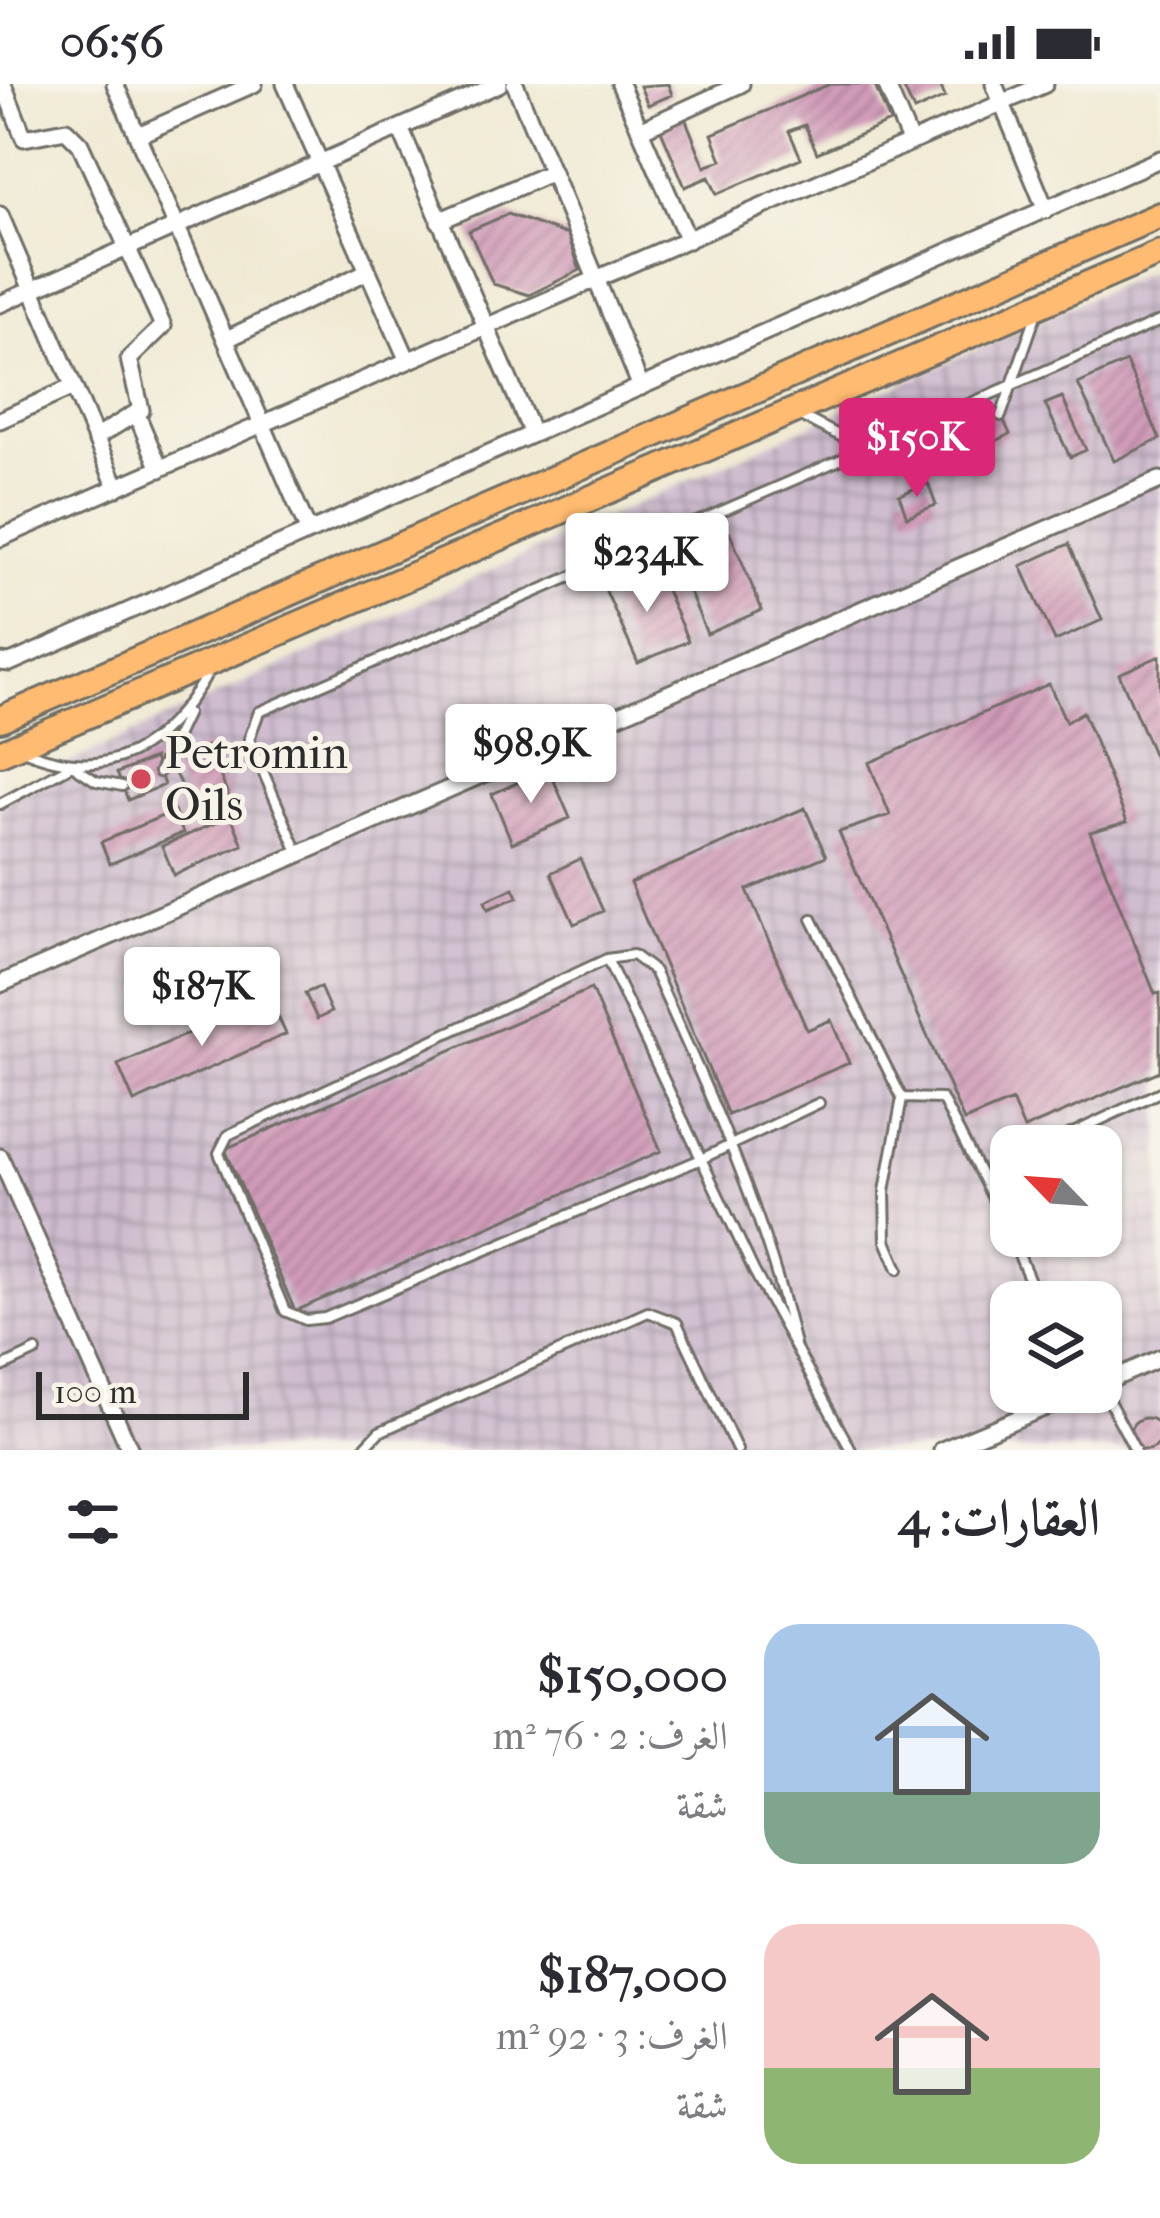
<!DOCTYPE html>
<html lang="ar">
<head>
<meta charset="utf-8">
<style>
	:root { --surface:#fff; --page:#f2f2f3; --text:#2b2b33; --muted:#7c7c81; --accent:#db2777 }
	body { margin:0; font-family:"IM FELL French Canon",Amiri,serif; background:var(--page); color:var(--text); direction:rtl; height:100vh; display:flex; flex-direction:column; font-size:45px; white-space:nowrap }
	* { box-sizing:border-box; margin:0 }
	p { font-size:39px; color:var(--muted) }
	.icon { flex:none; width:66px; height:66px; fill:none; stroke:currentColor; stroke-width:2; stroke-linecap:round; stroke-linejoin:round }
	.map { position:relative; height:1366px; overflow:hidden; direction:ltr }
	.drawer { display:flex; flex-direction:column; background:var(--surface); flex:1 }
	.drawer>* { flex:none }
	.needle { width:78px; rotate:295deg }
	.tools { position:absolute; left:990px; top:1041px; display:grid; gap:24px }
	.tools a { display:grid; place-items:center; width:132px; height:132px; border-radius:24px; background:var(--surface); box-shadow:0 3px 9px #0004; font-size:60px }
	.scale { position:absolute; left:36px; bottom:30px; width:213px; box-sizing:border-box; padding-left:12px; border:6px solid #2b2b2b; border-top:0; font-size:33px; line-height:42px; white-space:nowrap; color:#2b2b2b; -webkit-text-stroke:9px #f7f3e8; paint-order:stroke }
	.price { position:absolute; translate:-50% -102px; padding:0 27px; border-radius:12px; background:#fff; color:#222; font-size:39px; line-height:78px; filter:drop-shadow(0 3px 6px #0008) }
	.price::after { content:''; position:absolute; left:50%; top:72px; width:36px; height:27px; margin-left:-18px; background:inherit; clip-path:polygon(0 0,100% 0,50% 100%) }
	.price.selected { background:var(--accent); color:#fff }
	ul { padding:0; list-style:none }
	li { display:flex; align-items:center; gap:36px; height:300px; padding:0 60px }
	li span { display:grid; place-items:center; flex:none; width:336px; height:240px; border-radius:36px; color:#555 }
	li>.icon { margin-inline-start:auto }
	span .icon { width:144px; height:144px; fill:#fffc; stroke-width:1 }
	li b { font-size:51px }
	h2 { display:flex; justify-content:space-between; align-items:center; height:144px; padding:0 60px; font-size:51px }
	.status { display:flex; justify-content:space-between; align-items:center; height:84px; padding:0 60px; background:var(--surface); direction:ltr }
	.status svg { height:33px; fill:currentColor }
	.map>svg:first-child { display:block }
</style>
</head>
<body>
<div class="status"><b>06:56</b><svg viewBox="0 0 49 12"><path d="M0 12V9h3v3zM5 12V6h3v6zM10 12V3h3v9zM15 12V0h3v12zM26 1h20v11H26zM47 4h2v5h-2z"/></svg></div>
<div class="map">
<svg width="1160" height="1366" viewBox="0 0 1160 1366">
	<defs>
		<pattern id="industrial-grid" width="8" height="8" patternUnits="userSpaceOnUse" patternTransform="scale(3)"><rect width="8" height="8" fill="#cfbdcf"/><path d="M0 4h8M4 0v8" fill="none" stroke="#a89aa8"/></pattern>
		<pattern id="building-hatch" width="6" height="6" patternUnits="userSpaceOnUse" patternTransform="scale(3)"><rect width="6" height="6" fill="#d19bb9"/><path d="M-1 1l2-2M0 6l6-6M5 7l2-2" fill="none" stroke="#aa7f97"/></pattern>
	</defs>
	<rect width="100%" height="100%" fill="#f7f3e8"/>
	<filter id="ink" filterUnits="userSpaceOnUse"><feTurbulence type="fractalNoise" baseFrequency=".00833" numOctaves="2"/><feDisplacementMap in="SourceGraphic" scale="24" xChannelSelector="R" yChannelSelector="G"/><feConvolveMatrix kernelMatrix="1 2 1 2 8 2 1 2 1" color-interpolation-filters="sRGB"/></filter>
	<filter id="wash" filterUnits="userSpaceOnUse"><feTurbulence type="fractalNoise" baseFrequency=".004" numOctaves="4" result="noise"/><feDisplacementMap in="SourceGraphic" scale="48" xChannelSelector="R" yChannelSelector="G"/><feGaussianBlur stdDeviation="2.7" result="paint"/><feColorMatrix in="noise" values="0 0 0 0 0 0 0 0 0 0 0 0 0 0 0 0 0 1.4 0 .05"/><feComposite in="paint" operator="in"/></filter>
	<g filter="url(#wash)">
		<rect width="100%" height="100%" fill="#f0ead4"/>
		<path fill="url(#industrial-grid)" fill-rule="evenodd" d="M 1160,182 L 1160,1366 L 0,1366 L 0,710 ZM 1011,1062 L 1101,1062 L 1101,1152 L 1011,1152 ZM 1011,1218 L 1101,1218 L 1101,1308 L 1011,1308 Z"/>
		<g id="blocks">
			<path fill="url(#building-hatch)" d="M 668,0 L 672,11 L 648,21 L 640,2 Z
				M 830,0 L 874,0 L 890,38 L 817,69 L 805,41 L 789,47 L 801,74 L 717,110 L 709,93 L 685,103 L 658,39 L 683,29 L 705,83 L 722,76 L 712,50 Z
				M 902,0 L 940,0 L 945,13 L 914,27 Z
				M 508,130 L 568,151 L 580,186 L 529,211 L 493,200 L 469,147 Z
				M 1126,278 L 1160,355 L 1114,377 L 1078,300 Z
				M 1062,313 L 1086,366 L 1070,373 L 1045,320 Z
				M 998,324 L 1010,350 L 992,359 L 979,333 Z
				M 947,346 L 960,375 L 941,384 L 928,354 Z
				M 928,399 L 936,421 L 907,433 L 899,411 Z
				M 730,449 L 762,526 L 707,550 L 675,473 Z
				M 1069,460 L 1102,536 L 1055,557 L 1021,482 Z
				M 656,483 L 688,557 L 638,579 L 605,505 Z
				M 1160,572 L 1160,686 L 1119,590 Z
				M 1049,600 L 1066,638 L 1083,628 L 1127,738 L 1090,748 L 1155,910 L 1160,909 L 1160,987 L 1024,1045 L 1012,1017 L 964,1037 L 839,748 L 890,731 L 869,679 Z
				M 208,662 L 231,718 L 198,732 L 169,679 Z
				M 154,674 L 164,701 L 128,716 L 117,689 Z
				M 549,685 L 570,734 L 512,759 L 492,710 Z
				M 805,724 L 826,772 L 747,806 L 807,946 L 831,936 L 849,979 L 728,1031 L 630,799 Z
				M 174,727 L 183,749 L 110,780 L 101,758 Z
				M 231,732 L 243,761 L 174,791 L 162,762 Z
				M 580,775 L 603,827 L 574,840 L 551,789 Z
				M 514,804 L 518,813 L 488,825 L 485,817 Z
				M 320,903 L 331,928 L 317,935 L 305,909 Z
				M 591,905 L 661,1067 L 295,1227 L 225,1065 Z
				M 269,913 L 286,950 L 134,1018 L 118,981 Z
				M1130 1350a16 16 0 1 1 32 0a16 16 0 1 1-32 0Z"/>
		</g>
	</g>
	<g filter="url(#ink)">
		<use href="#blocks" fill-opacity="0" stroke="#706e66" stroke-width="3"/>
		<g fill="none" stroke-linecap="round" stroke-linejoin="round">
			<g stroke="#706e66" stroke-width="14">
				<path id="service" d="M 798,331 C 838,349 889,386 932,364
					M 1001,332 L 1036,231
					M 951,355 L 983,340
					M 21,665 C 109,703 165,663 209,587
					M 159,688 L 187,629
					M 0,720 L 72,681 L 96,697 L 122,702
					M 298,768 L 249,655 L 259,628 L 1160,237
					M 812,835 L 902,1014 L 885,1107 L 886,1157 L 898,1185
					M 607,875 L 754,1187 L 851,1366
					M 902,1014 L 942,1015 L 1004,1136
					M 1045,1062 L 1160,1008
					M 1011,1114 L 1004,1136 L 1039,1218
					M 795,1261 C 765,1129 710,1010 654,887 L 633,871 L 607,875 L 228,1051 L 219,1069 L 285,1227 L 306,1236 L 325,1234 L 699,1076 L 819,1019
					M 0,1284 L 36,1267
					M 1101,1302 L 1135,1366
					M 362,1366 L 379,1348 L 648,1228 L 677,1239 L 737,1366"/>
			</g>
			<g stroke="#706e66" stroke-width="21">
				<path id="minor" d="M 3,0 L 24,54 L 66,46 L 80,60 L 163,242 L 129,275 L 141,326 L 95,354
					M 115,0 L 308,446
					M 285,0 L 408,277
					M 515,0 L 641,303
					M 620,0 L 688,156
					M 886,0 L 909,55
					M 994,0 L 1046,126
					M 400,44 L 532,349
					M 640,46 L 741,0
					M 138,51 L 254,0
					M 0,131 L 117,404
					M 439,137 L 552,88
					M 0,220 L 499,0
					M 227,255 L 366,188
					M 137,331 L 160,385
					M 0,336 L 73,303
					M 0,454 L 1045,0
					M 0,578 L 10,579 L 1160,75
					M 0,900 L 1160,396
					M 0,1073 L 130,1366
					M 1101,1300 L 1160,1274
					M 942,1366 L 1082,1308"/>
			</g>
			<g stroke="#706e66" stroke-width="30">
				<path id="trunk" d="M 0,635 L 1160,131
					M 0,669 L 1160,169"/>
			</g>
			<use href="#service" stroke="#fff" stroke-width="8"/>
			<use href="#minor" stroke="#fff" stroke-width="15"/>
			<use href="#trunk" stroke="#ffbb71" stroke-width="24"/>
		</g>
	</g>
	<circle fill="#d1495b" stroke="#f7f3e8" stroke-width="4.5" cx="141" cy="695" r="12"/>
	<g text-anchor="middle" dominant-baseline="central" stroke-width="10" stroke-linejoin="round" paint-order="stroke">
		<g font-size="45" fill="#2b2b2b" stroke="#f7f3e8" text-anchor="start">
			<text x="165" y="669">Petromin<tspan x="165" dy="52">Oils</tspan></text>
		</g>
	</g>
</svg>
<div class="tools">
<a><svg class="needle" viewBox="-14 -14 28 28"><path d="M0-13l5 13h-10z" fill="#e53935"/><path d="M0 13l5-13h-10z" fill="#7c7c81"/></svg></a>
<a><svg class="icon" aria-label="layers" viewBox="0 0 24 24"><path d="M12 4l9 5-9 5-9-5zM3 14l9 5 9-5"/></svg></a>
</div>
<div class="scale">100 m</div>
<b class="price selected" style="left:917px;top:416px">$150K</b>
<b class="price" style="left:647px;top:531px">$234K</b>
<b class="price" style="left:531px;top:722px">$98.9K</b>
<b class="price" style="left:202px;top:965px">$187K</b>
</div>
<section class="drawer">
<h2>العقارات: 4<svg class="icon" aria-label="filters" viewBox="0 0 24 24"><path d="M4 7h16M4 17h16"/><circle cx="9" cy="7" r="2"/><circle cx="15" cy="17" r="2"/></svg></h2>
<ul>
<li><span style="background:linear-gradient(#a9c7e8 70%,#7fa58c 0)"><svg class="icon" aria-label="home" viewBox="0 0 24 24"><path d="M3 11l9-7 9 7M6 9v11h12V9"/></svg></span><div><b>$150,000</b><p>الغرف: 2 · 76 m²</p><p>شقة</p></div></li>
<li><span style="background:linear-gradient(#f6c9c9 60%,#8fb573 0)"><svg class="icon" aria-label="home" viewBox="0 0 24 24"><path d="M3 11l9-7 9 7M6 9v11h12V9"/></svg></span><div><b>$187,000</b><p>الغرف: 3 · 92 m²</p><p>شقة</p></div></li>
</ul>
</section>
</body>
</html>
